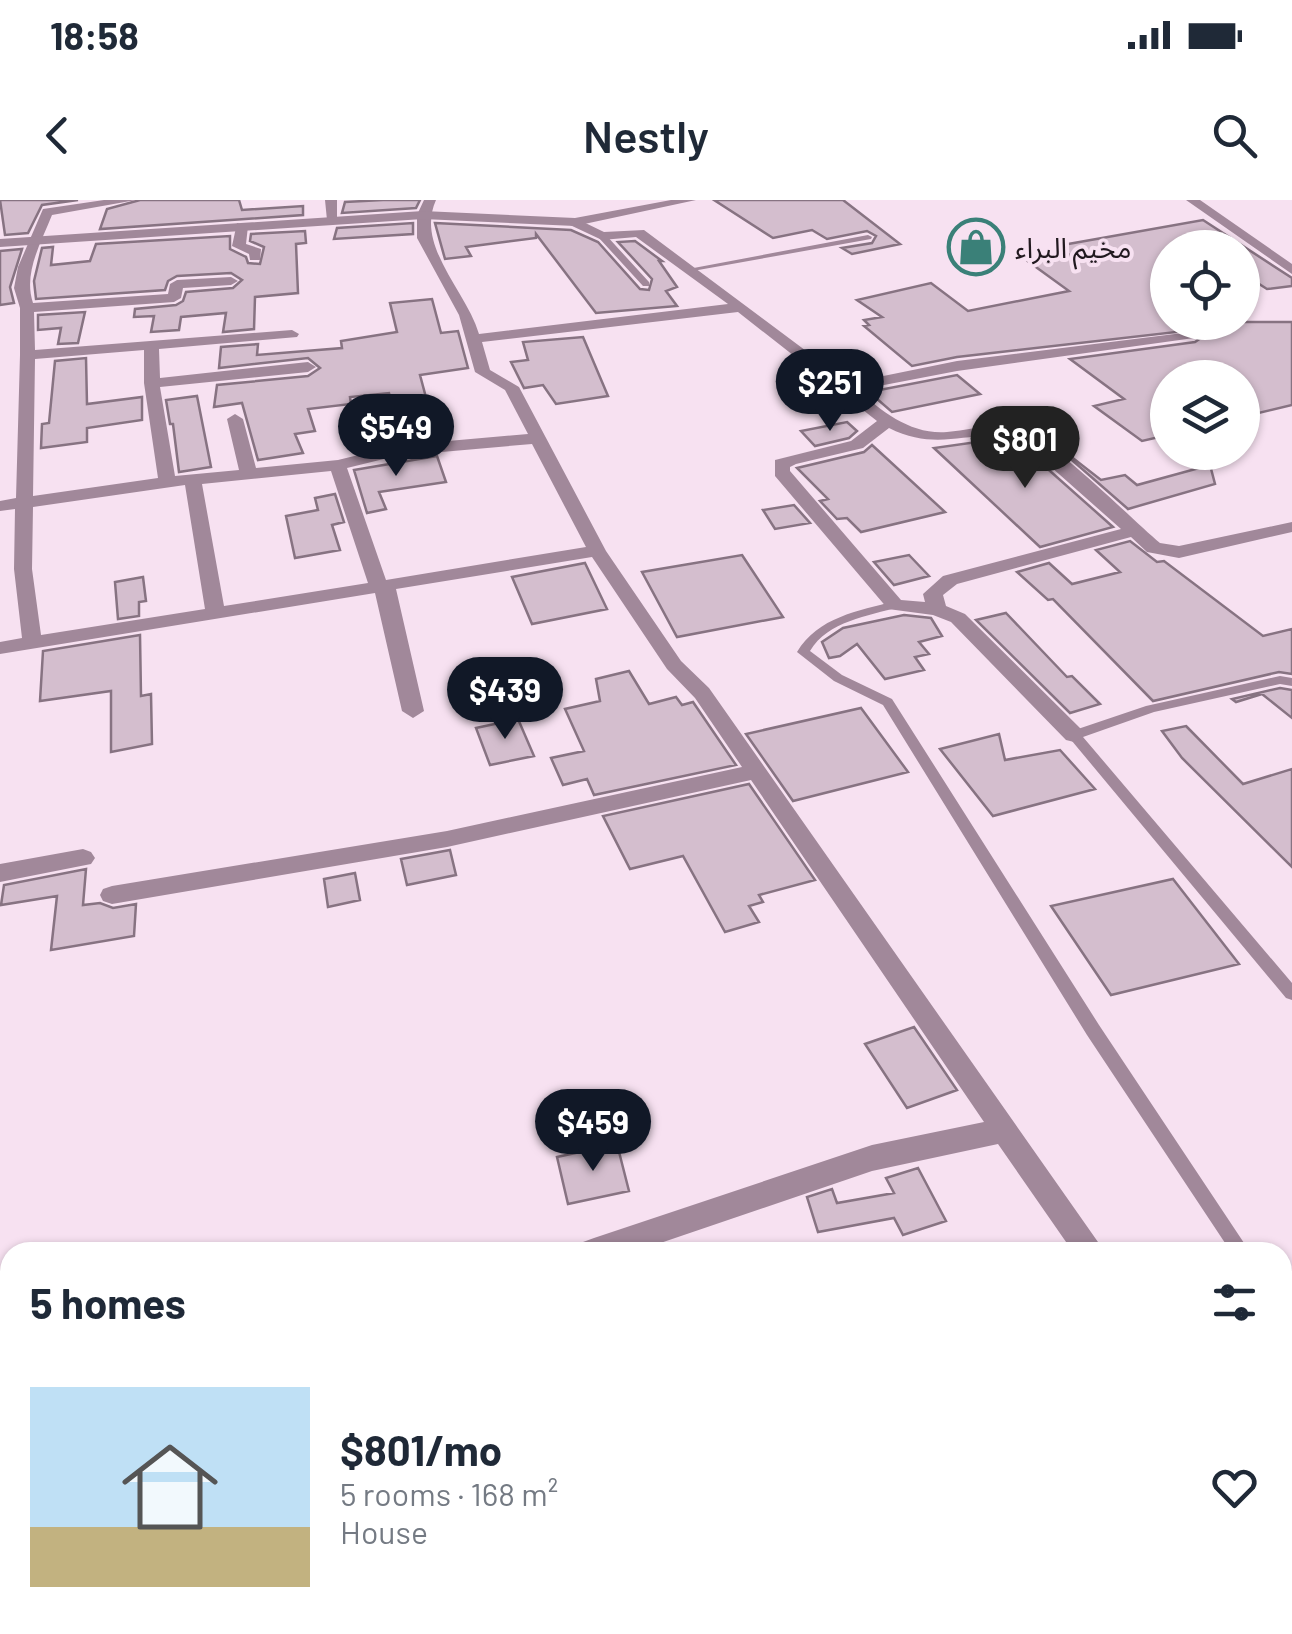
<!DOCTYPE html>
<html lang="en">
<head>
<meta charset="utf-8">
<style>
	:root { --surface:#fff; --page:#f2f2f3; --text:#1f2937; --muted:#747a83; --accent:#111827 }
	body { margin:0; font-family:Barlow,"Noto Sans Arabic",sans-serif; background:var(--page); color:var(--text); height:100vh; display:flex; flex-direction:column; font-size:38px; white-space:nowrap }
	* { box-sizing:border-box; margin:0 }
	p { font-size:32px; color:var(--muted) }
	.icon { flex:none; width:55px; height:55px; fill:none; stroke:currentColor; stroke-width:2; stroke-linecap:round; stroke-linejoin:round }
	.map { position:relative; flex:1; overflow:hidden }
	.side { position:absolute; left:0px; top:1042px; width:1292px; height:392px; display:flex; flex-direction:column; background:var(--surface); border-radius:30px 30px 0 0; box-shadow:0 2px 8px #0004 }
	.side>* { flex:none }
	.tools { position:absolute; left:1150px; top:30px; display:grid; gap:20px }
	.tools a { display:grid; place-items:center; width:110px; height:110px; border-radius:50%; background:var(--surface); box-shadow:0 2px 8px #0004; font-size:50px }
	.price { position:absolute; translate:-50% -85px; padding:0 22px; border-radius:35px; background:var(--accent); color:#fff; font-size:32px; line-height:65px; filter:drop-shadow(0 2px 5px #0008) }
	.price::after { content:''; position:absolute; left:50%; top:60px; width:30px; height:22px; margin-left:-15px; background:inherit; clip-path:polygon(0 0,100% 0,50% 100%) }
	.price.current { background:#222; color:#fff }
	ul { padding:0; list-style:none }
	li { display:flex; align-items:center; gap:30px; height:250px; padding:0 30px }
	li span { display:grid; place-items:center; flex:none; width:280px; height:200px; border-radius:0px; color:#555 }
	li>.icon { margin-inline-start:auto }
	span .icon { width:120px; height:120px; fill:#fffc; stroke-width:1 }
	li b { font-size:42px }
	h2 { display:flex; justify-content:space-between; align-items:center; height:120px; padding:0 30px; font-size:42px }
	.status { display:flex; justify-content:space-between; align-items:center; height:70px; padding:0 50px; background:var(--surface); direction:ltr }
	.status svg { height:28px; fill:currentColor }
	header { display:flex; justify-content:space-between; align-items:center; height:130px; padding:0 30px; background:var(--surface); font-size:45px; font-weight:600 }
	.map>svg:first-child { display:block }
</style>
</head>
<body>
<div class="status"><b>18:58</b><svg viewBox="0 0 49 12"><path d="M0 12V9h3v3zM5 12V6h3v6zM10 12V3h3v9zM15 12V0h3v12zM26 1h20v11H26zM47 4h2v5h-2z"/></svg></div>
<header><svg class="icon" aria-label="back" viewBox="0 0 24 24"><path d="M15 5l-7 7 7 7"/></svg>Nestly<svg class="icon" aria-label="search" viewBox="0 0 24 24"><circle cx="10" cy="10" r="6"/><path d="M15 15l6 6"/></svg></header>
<div class="map">
<svg width="1292" height="1434" viewBox="0 0 1292 1434">
	<rect width="100%" height="100%" fill="#f7e1f1"/>
	<path fill="#d4bece" stroke="#877382" stroke-width="2.5" d="M 0,0 L 78,0 L 42,5 L 28,33 L 5,35 Z
		M 140,0 L 239,0 L 242,10 L 303,6 L 303,15 L 100,29 L 107,9 Z
		M 383,0 L 420,0 L 416,8 L 342,13 L 345,2 Z
		M 714,0 L 843,0 L 900,44 L 852,54 L 842,48 L 872,43 L 876,36 L 867,31 L 827,39 L 812,30 L 773,38 Z
		M 1203,20 L 1292,78 L 1292,86 L 1267,89 L 1242,73 L 1242,48 L 1168,48 L 1168,122 L 1292,122 L 1292,205 L 1242,217 L 1242,178 L 1168,178 L 1168,235 L 1142,241 L 1094,206 L 1124,199 L 1070,159 L 1195,142 L 1205,135 L 1202,129 L 957,157 L 912,166 L 864,126 L 869,125 L 864,120 L 882,117 L 857,100 L 931,83 L 968,111 L 1069,91 L 1029,62 L 1071,56 L 1057,46 Z
		M 413,23 L 413,34 L 334,39 L 337,28 Z
		M 435,23 L 571,30 L 598,42 L 640,89 L 649,90 L 652,79 L 618,42 L 635,41 L 662,61 L 659,61 L 677,87 L 666,91 L 677,106 L 596,113 L 536,34 L 536,38 L 466,47 L 471,56 L 445,59 Z
		M 305,31 L 306,43 L 296,44 L 298,93 L 255,97 L 254,129 L 223,132 L 226,113 L 181,117 L 179,130 L 151,132 L 154,116 L 134,117 L 135,109 L 176,105 L 183,101 L 186,92 L 233,88 L 242,80 L 231,73 L 177,76 L 168,81 L 165,90 L 36,99 L 34,81 L 42,48 L 53,47 L 51,65 L 90,61 L 96,44 L 230,36 L 230,49 L 246,57 L 248,63 L 260,64 L 264,47 L 250,41 L 251,34 Z
		M 22,49 L 10,87 L 14,103 L 0,105 L 0,51 Z
		M 432,99 L 441,133 L 458,131 L 468,168 L 420,175 L 428,205 L 393,209 L 389,193 L 350,197 L 351,204 L 308,209 L 315,231 L 295,234 L 303,253 L 258,260 L 242,203 L 214,207 L 217,185 L 308,176 L 320,168 L 308,158 L 219,168 L 221,147 L 258,144 L 257,155 L 342,148 L 341,141 L 397,132 L 390,103 Z
		M 85,112 L 78,143 L 58,144 L 61,128 L 38,130 L 38,115 Z
		M 583,137 L 608,196 L 556,204 L 543,185 L 524,188 L 511,162 L 528,160 L 523,142 Z
		M 86,158 L 87,204 L 142,197 L 142,220 L 87,228 L 87,242 L 41,248 L 42,224 L 49,223 L 55,161 Z
		M 957,175 L 980,194 L 892,212 L 869,192 Z
		M 197,196 L 211,267 L 179,272 L 173,224 L 170,224 L 166,200 Z
		M 847,222 L 857,231 L 849,238 L 815,246 L 801,231 Z
		M 1033,227 L 1101,280 L 1125,275 L 1137,285 L 1210,265 L 1215,284 L 1128,309 L 1057,247 L 1026,228 Z
		M 991,240 L 1023,247 L 1113,327 L 1040,347 L 934,248 Z
		M 872,245 L 945,312 L 861,332 L 847,318 L 837,319 L 820,301 L 828,299 L 797,268 L 864,252 Z
		M 437,256 L 446,282 L 379,292 L 386,309 L 367,313 L 354,270 Z
		M 335,294 L 344,322 L 332,325 L 340,350 L 295,358 L 286,316 L 318,310 L 315,298 Z
		M 794,305 L 810,323 L 775,329 L 763,310 Z
		M 1130,341 L 1157,362 L 1164,361 L 1263,436 L 1292,429 L 1292,474 L 1279,472 L 1153,501 L 1053,399 L 1048,400 L 1017,372 L 1049,363 L 1072,384 L 1120,372 L 1096,350 Z
		M 742,355 L 783,417 L 677,437 L 642,372 Z
		M 909,355 L 929,376 L 894,385 L 874,362 Z
		M 585,363 L 607,409 L 532,424 L 512,377 Z
		M 143,377 L 146,401 L 139,402 L 139,416 L 118,419 L 115,382 Z
		M 1006,413 L 1067,477 L 1072,476 L 1100,504 L 1070,513 L 976,420 Z
		M 904,415 L 931,418 L 942,436 L 919,442 L 929,454 L 915,457 L 924,470 L 885,479 L 857,444 L 840,456 L 829,458 L 822,442 L 843,428 Z
		M 140,435 L 141,496 L 151,494 L 152,544 L 111,552 L 111,491 L 40,501 L 43,451 Z
		M 629,471 L 649,504 L 676,497 L 682,505 L 693,502 L 736,565 L 594,595 L 587,579 L 563,585 L 551,558 L 584,551 L 565,509 L 600,501 L 596,479 Z
		M 1280,488 L 1292,490 L 1292,518 L 1262,494 L 1236,502 L 1232,499 Z
		M 861,508 L 908,572 L 793,601 L 746,534 Z
		M 518,519 L 534,556 L 490,565 L 476,528 Z
		M 1186,526 L 1243,584 L 1292,569 L 1292,667 L 1182,558 L 1162,531 Z
		M 999,534 L 1005,560 L 1060,550 L 1095,589 L 993,616 L 940,549 Z
		M 749,584 L 815,680 L 759,695 L 763,702 L 749,706 L 759,722 L 725,732 L 683,656 L 630,669 L 603,616 Z
		M 450,650 L 456,675 L 407,685 L 401,659 Z
		M 86,669 L 83,705 L 100,703 L 113,708 L 136,704 L 134,736 L 51,750 L 57,696 L 1,705 L 4,685 Z
		M 355,673 L 360,700 L 328,707 L 324,679 Z
		M 1173,679 L 1239,764 L 1111,795 L 1051,706 Z
		M 914,827 L 957,890 L 907,908 L 865,844 Z
		M 623,895 L 629,936 L 606,939 L 600,897 Z
		M 617,944 L 629,991 L 568,1004 L 557,957 Z
		M 918,968 L 946,1021 L 903,1035 L 894,1018 L 818,1032 L 807,997 L 832,989 L 837,1003 L 894,993 L 886,978 Z"/>
	<g fill="none" stroke-linecap="round" stroke-linejoin="round">
		<path fill="#a1889a" fill-rule="evenodd" d="M 599,34 L 605,34 L 649,82 L 649,86 L 643,86 L 599,38 Z
			M 868,35 L 872,37 L 871,39 L 687,72 L 683,70 Z
			M 895,401 L 901,405 L 899,407 C 868,416 828,421 810,451 L 842,475 L 892,499 L 1099,825 L 1250,1052 L 1231,1052 L 1087,835 L 883,505 L 834,481 L 797,452 C 818,417 858,411 895,401 Z
			M 1280,476 L 1292,478 L 1292,486 L 1280,484 L 1154,512 L 1083,537 L 1292,783 L 1292,800 L 1286,798 L 1067,535 L 1069,532 L 1146,506 Z
			M 1282,1119 L 1289,1121 L 1292,1129 L 1292,1164 L 1285,1161 L 1282,1155 Z
			M 1292,1230 L 1292,1252 L 1282,1256 L 1282,1234 Z"/>
		<path fill="#a1889a" fill-rule="evenodd" d="M 104,0 L 136,0 L 52,15 C 41,43 23,73 33,103 L 168,94 L 170,84 L 177,80 L 231,77 L 238,81 L 231,85 L 183,88 L 181,98 L 174,102 L 34,112 L 35,150 L 292,130 L 299,134 L 297,137 L 159,149 L 160,178 L 308,162 L 316,167 L 308,172 L 160,187 L 175,276 L 239,270 L 227,219 L 235,214 L 243,219 L 256,268 L 338,260 L 387,248 L 382,219 L 390,214 L 398,219 L 403,245 L 528,234 L 505,190 L 475,172 L 459,115 L 417,38 L 417,15 L 424,0 L 436,0 C 415,46 466,90 479,134 L 728,104 L 636,37 L 602,40 L 570,25 L 569,22 L 575,18 L 604,32 L 644,30 L 849,183 L 957,161 L 1199,131 L 1201,134 L 1194,138 L 957,171 L 858,190 C 882,212 912,235 947,232 C 974,230 996,221 1023,231 C 1056,242 1131,319 1160,343 L 1179,346 L 1292,322 L 1292,332 L 1179,358 L 1147,352 L 1131,337 L 957,384 L 943,395 L 946,406 L 965,414 L 1082,530 L 1085,535 L 1074,542 L 1066,540 L 951,422 L 933,415 L 888,409 L 775,276 L 775,260 L 851,241 L 877,221 L 738,112 L 482,142 L 490,170 L 519,187 L 606,351 L 681,461 L 709,488 L 1105,1052 L 1073,1052 L 998,944 L 872,971 L 634,1052 L 579,1052 L 583,1042 L 594,1038 L 872,945 L 984,922 L 751,580 L 447,647 L 112,704 L 103,701 L 100,695 L 103,689 L 112,686 L 447,631 L 742,567 L 695,498 L 667,469 L 592,357 L 396,389 L 424,511 L 413,518 L 402,511 L 375,393 L 0,454 L 0,442 L 22,438 L 14,369 L 15,309 L 0,311 L 0,301 L 16,298 L 20,155 L 20,108 L 14,88 L 18,67 L 43,9 ZM 144,150 L 144,183 L 158,278 L 33,296 L 35,159 ZM 889,228 C 945,256 977,222 1025,244 L 1121,329 L 943,376 L 923,394 L 925,402 L 901,400 L 790,271 L 790,267 L 796,264 L 863,248 ZM 532,244 L 586,347 L 386,380 L 347,268 L 396,256 ZM 331,271 L 368,383 L 224,406 L 202,284 ZM 185,285 L 205,409 L 41,435 L 32,369 L 33,307 Z
			M 325,0 L 337,0 L 337,23 L 327,20 Z
			M 1186,0 L 1200,0 L 1292,64 L 1292,74 Z
			M 237,23 L 248,26 L 246,44 L 261,49 L 260,60 L 250,60 L 249,54 L 232,46 Z
			M 83,649 L 91,652 L 95,658 L 91,664 L 0,682 L 0,664 Z
			M 10,1223 L 10,1257 L 0,1260 L 0,1226 Z
			M 1292,1310 L 1292,1346 L 1282,1350 L 1282,1314 Z
			M 909,1425 L 975,1425 L 971,1434 L 905,1434 Z
			M 1198,1425 L 1236,1425 L 1240,1434 L 1202,1434 Z"/>
		<path fill="#a1889a" fill-rule="evenodd" d="M 671,0 L 696,0 L 575,26 L 423,19 L 0,47 L 0,39 L 423,11 L 575,18 Z"/>
	</g>
	<defs>
		<g id="shop-ring" transform="scale(2.875)"><circle r="9.5" fill="#f7e1f1" stroke="#3a8078" stroke-width="1.5"/><path d="M-5-2.5h2.3a2.7 3.5 0 0 1 5.4 0H5L5.5 6h-11ZM-1.5-2.5h3a1.5 2.3 0 0 0-3 0Z" fill="#3a8078"/></g>
	</defs>
	<g fill-rule="evenodd">
		<use href="#shop-ring" x="976" y="47"/>
	</g>
	<g text-anchor="middle" dominant-baseline="central" stroke-width="8" stroke-linejoin="round" paint-order="stroke">
		<g font-size="28" fill="#21191f" stroke="#f7e1f1" text-anchor="start">
			<text x="1015" y="47">مخيم البراء</text>
		</g>
	</g>
</svg>
<div class="tools">
<a><svg class="icon" aria-label="locate" viewBox="0 0 24 24"><circle cx="12" cy="12" r="6"/><path d="M12 2v4M12 18v4M2 12h4M18 12h4"/></svg></a>
<a><svg class="icon" aria-label="layers" viewBox="0 0 24 24"><path d="M12 4l9 5-9 5-9-5zM3 14l9 5 9-5"/></svg></a>
</div>
<b class="price" style="left:830px;top:234px">$251</b>
<b class="price" style="left:396px;top:279px">$549</b>
<b class="price current" style="left:1025px;top:291px">$801</b>
<b class="price" style="left:505px;top:542px">$439</b>
<b class="price" style="left:593px;top:974px">$459</b>
<section class="side">
<h2>5 homes<svg class="icon" aria-label="filters" viewBox="0 0 24 24"><path d="M4 7h16M4 17h16"/><circle cx="9" cy="7" r="2"/><circle cx="15" cy="17" r="2"/></svg></h2>
<ul>
<li><span style="background:linear-gradient(#bfe0f5 70%,#c2b280 0)"><svg class="icon" aria-label="home" viewBox="0 0 24 24"><path d="M3 11l9-7 9 7M6 9v11h12V9"/></svg></span><div><b>$801/mo</b><p>5 rooms · 168 m²</p><p>House</p></div><svg class="icon" aria-label="heart" viewBox="0 0 24 24"><path d="M12 20l-8-8c-3-5 5-10 8-4 3-6 11-1 8 4z"/></svg></li>
</ul>
</section>
</div>
</body>
</html>
